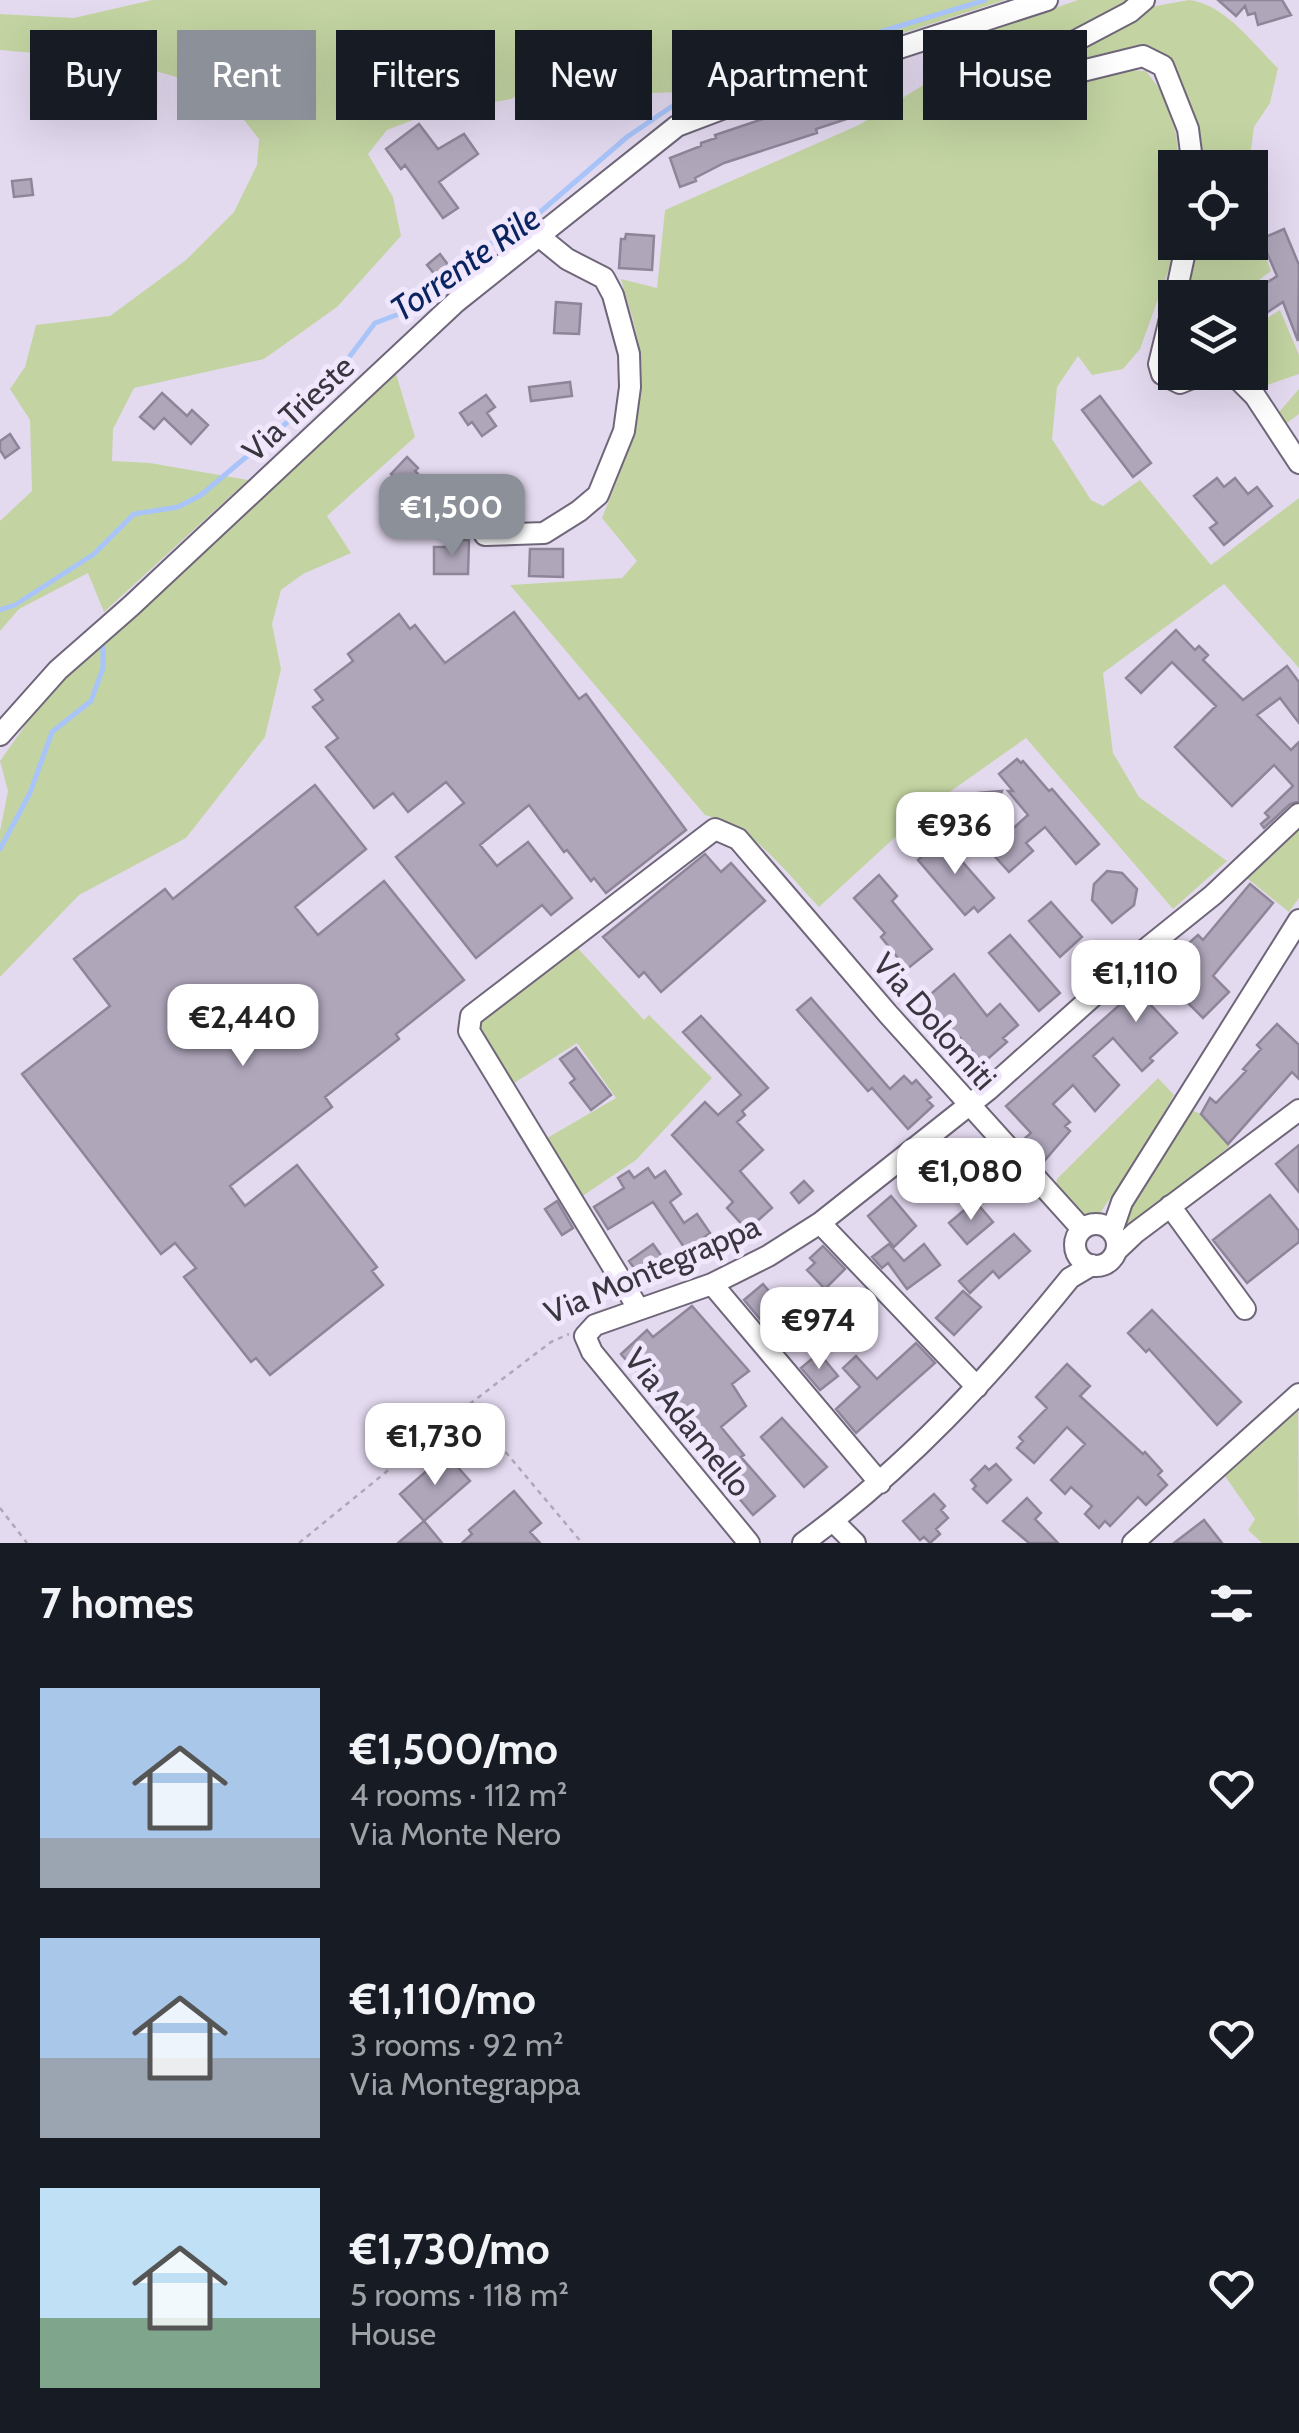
<!DOCTYPE html>
<html lang="en">
<head>
<meta charset="utf-8">
<style>
	:root { --surface:#171b24; --page:#242831; --text:#f1f3f6; --muted:#9ea1a6; --accent:#8c9099 }
	body { margin:0; font-family:Cabin,sans-serif; background:var(--page); color:var(--text); height:100vh; display:flex; flex-direction:column; font-size:38px; white-space:nowrap }
	* { box-sizing:border-box; margin:0 }
	p { font-size:32px; color:var(--muted) }
	.icon { flex:none; width:55px; height:55px; fill:none; stroke:currentColor; stroke-width:2; stroke-linecap:round; stroke-linejoin:round }
	.map { position:relative; height:1543px; overflow:hidden }
	.drawer { display:flex; flex-direction:column; background:var(--surface); flex:1 }
	.drawer>* { flex:none }
	.hud { position:absolute; left:30px; top:30px; width:1240px; height:90px; display:flex; gap:20px }
	.controls { position:absolute; left:1158px; top:150px; display:grid; gap:20px }
	.controls a { display:grid; place-items:center; width:110px; height:110px; border-radius:0px; background:var(--surface); box-shadow:0 10px 40px #0002; font-size:50px }
	.price { position:absolute; translate:-50% -85px; padding:0 22px; border-radius:20px; background:#fff; color:#222; font-size:32px; line-height:65px; filter:drop-shadow(0 2px 5px #0008) }
	.price::after { content:''; position:absolute; left:50%; top:60px; width:30px; height:22px; margin-left:-15px; background:inherit; clip-path:polygon(0 0,100% 0,50% 100%) }
	.price.on { background:var(--accent); color:#fff }
	ul { padding:0; list-style:none }
	li { display:flex; align-items:center; gap:30px; height:250px; padding:0 40px }
	li span { display:grid; place-items:center; flex:none; width:280px; height:200px; border-radius:0px; color:#555 }
	li>.icon { margin-inline-start:auto }
	span .icon { width:120px; height:120px; fill:#fffc; stroke-width:1 }
	li b { font-size:42px }
	h2 { display:flex; justify-content:space-between; align-items:center; height:120px; padding:0 40px; font-size:42px }
	.chip { padding:0 35px; border-radius:0px; background:var(--surface); box-shadow:0 10px 40px #0002; font-size:35px; line-height:90px }
	.chip.on { background:var(--accent); color:#fff }
	.map>svg:first-child { display:block }
</style>
</head>
<body>
<div class="map">
<svg width="1299" height="1543" viewBox="0 0 1299 1543">
	<rect width="100%" height="100%" fill="#e4daf0"/>
	<path fill="#c3d4a2" d="M 152,0 L 1005,0 L 768,77 L 681,92 L 593,95 L 569,67 L 511,99 L 426,115 L 387,130 L 368,154 L 393,197 L 401,236 L 337,307 L 264,359 L 134,388 L 113,429 L 112,461 L 150,463 L 248,480 L 104,612 L 88,573 L 19,609 L 0,631 L 0,521 L 32,491 L 30,420 L 10,389 L 25,367 L 36,325 L 110,316 L 186,260 L 234,212 L 257,165 L 259,139 C 248,126 237,108 224,99 C 169,62 65,56 0,50 L 0,14 L 74,18 Z
		M 1078,0 L 1129,0 L 1053,70 L 1063,80 L 1124,70 L 1146,71 L 1163,93 L 1176,134 L 1179,167 L 1175,168 L 1175,252 L 1140,349 L 1123,369 L 1092,375 L 1078,356 L 1057,387 L 1052,439 L 1091,500 L 1103,506 L 1140,480 L 1211,565 L 1299,498 L 1299,668 L 1224,584 L 1103,673 L 1113,753 L 1139,797 L 1227,861 L 1173,909 L 1026,738 L 927,808 L 819,907 C 785,871 754,827 705,815 L 510,585 L 622,578 L 637,561 L 602,518 C 623,466 650,403 639,346 C 635,323 627,301 621,279 L 657,288 L 665,210 L 859,125 L 954,66 L 968,38 Z
		M 1189,0 C 1225,4 1253,44 1278,68 L 1270,103 L 1254,127 L 1249,165 L 1244,167 L 1200,167 L 1163,58 L 1091,64 L 1076,62 L 1072,56 L 1076,49 L 1150,7 Z
		M 1250,216 L 1271,271 L 1239,295 L 1240,297 L 1181,298 L 1194,243 L 1250,242 Z
		M 1280,310 L 1299,355 L 1299,374 L 1256,389 L 1240,373 L 1250,372 L 1250,311 L 1259,323 Z
		M 394,367 L 415,437 L 327,516 L 351,553 L 303,574 L 281,590 L 272,624 L 281,669 L 265,737 L 186,838 L 79,895 L 0,977 L 0,831 L 8,791 L 0,761 L 41,703 L 93,649 L 230,527 Z
		M 1299,389 L 1299,414 L 1283,426 L 1279,412 Z
		M 1299,821 L 1299,898 L 1289,912 L 1243,875 Z
		M 573,943 L 644,1020 L 649,1015 L 712,1078 L 636,1160 L 581,1197 L 542,1141 L 616,1098 L 577,1043 L 511,1085 L 478,1036 L 478,1024 Z
		M 1158,1078 L 1174,1095 L 1139,1156 L 1098,1216 L 1087,1220 L 1056,1186 L 1057,1179 Z
		M 1191,1110 L 1201,1114 L 1230,1146 L 1123,1232 L 1116,1228 Z
		M 1298,1409 L 1299,1543 L 1262,1543 L 1248,1530 L 1255,1519 L 1225,1476 Z"/>
	<g fill="none" stroke-linecap="round" stroke-linejoin="round">
		<path stroke="#a9c4f9" stroke-width="5" d="M 0,610 L 15,605 L 94,554 L 134,514 L 178,507 L 201,495 L 322,393 L 375,323 L 399,314 L 456,266 L 539,213 L 627,137 L 671,107 L 721,92 L 765,67 L 985,0
			M 0,849 L 30,793 L 52,732 L 91,701 L 103,668 L 103,641"/>
	</g>
	<path fill="#afa6ba" stroke="#8f8599" stroke-width="2.5" d="M 1218,0 L 1282,0 L 1291,15 L 1258,25 L 1255,13 L 1248,15 L 1245,6 L 1236,16 Z
		M 852,85 L 862,114 L 816,129 L 817,133 L 724,163 L 695,178 L 696,181 L 680,187 L 670,158 L 701,146 L 701,143 L 716,138 L 715,135 L 808,104 L 806,100 Z
		M 419,124 L 438,149 L 464,134 L 478,154 L 439,182 L 458,208 L 443,218 L 405,165 L 401,169 L 386,149 Z
		M 31,179 L 33,195 L 14,197 L 12,181 Z
		M 1284,229 L 1299,265 L 1298,341 L 1283,302 L 1257,319 L 1250,308 L 1250,294 L 1277,276 L 1261,239 Z
		M 626,234 L 654,236 L 652,270 L 619,268 L 621,239 L 625,239 Z
		M 440,254 L 449,266 L 436,276 L 427,265 Z
		M 556,302 L 581,304 L 579,334 L 554,333 Z
		M 570,382 L 572,396 L 531,401 L 529,387 Z
		M 162,393 L 187,416 L 192,410 L 208,425 L 191,444 L 164,418 L 154,429 L 140,417 Z
		M 486,395 L 495,407 L 487,413 L 496,426 L 482,436 L 472,422 L 468,425 L 460,413 Z
		M 1100,396 L 1151,463 L 1133,477 L 1082,410 Z
		M 10,434 L 19,448 L 5,458 L 0,450 L 0,441 Z
		M 407,457 L 418,468 L 415,471 L 427,483 L 412,499 L 391,474 Z
		M 1217,478 L 1224,487 L 1235,478 L 1248,494 L 1257,487 L 1272,506 L 1224,545 L 1210,528 L 1217,523 L 1194,496 Z
		M 452,540 L 469,540 L 468,574 L 434,574 L 434,547 L 452,547 Z
		M 530,549 L 563,549 L 563,577 L 529,576 Z
		M 514,612 L 579,699 L 586,694 L 686,830 L 606,893 L 594,878 L 591,881 L 567,850 L 564,852 L 529,805 L 480,845 L 497,866 L 528,842 L 572,898 L 551,915 L 542,905 L 476,958 L 396,857 L 464,803 L 446,782 L 408,812 L 393,793 L 374,808 L 326,747 L 338,738 L 313,707 L 323,700 L 315,690 L 353,661 L 348,654 L 399,614 L 410,629 L 415,625 L 445,663 Z
		M 1176,630 L 1195,650 L 1199,646 L 1208,655 L 1203,660 L 1243,700 L 1287,666 L 1299,682 L 1299,723 L 1280,698 L 1257,715 L 1291,750 L 1299,742 L 1299,801 L 1290,804 L 1264,828 L 1261,824 L 1269,817 L 1265,813 L 1293,786 L 1274,765 L 1232,806 L 1175,747 L 1216,706 L 1172,662 L 1141,693 L 1126,678 Z
		M 1017,759 L 1021,763 L 1023,761 L 1049,791 L 1052,789 L 1099,844 L 1076,864 L 1045,827 L 1026,843 L 1033,851 L 1009,872 L 989,850 L 1028,815 L 1008,791 L 1013,791 L 999,774 Z
		M 315,785 L 366,849 L 295,907 L 318,935 L 384,881 L 464,980 L 396,1034 L 399,1039 L 325,1097 L 332,1107 L 230,1186 L 245,1206 L 297,1165 L 377,1267 L 372,1271 L 383,1285 L 270,1375 L 256,1358 L 251,1362 L 184,1277 L 196,1268 L 175,1243 L 161,1254 L 22,1074 L 110,1006 L 74,959 L 165,889 L 173,899 Z
		M 1002,791 L 987,830 L 967,822 L 964,801 L 978,793 Z
		M 939,835 L 994,898 L 978,912 L 974,907 L 965,915 L 918,860 L 929,850 L 926,846 Z
		M 705,854 L 721,872 L 731,863 L 765,901 L 661,992 L 644,972 L 639,977 L 603,937 Z
		M 1107,871 L 1122,873 L 1137,889 L 1134,905 L 1112,923 L 1092,900 L 1094,884 Z
		M 879,875 L 897,896 L 892,901 L 932,949 L 907,969 L 881,937 L 885,933 L 854,898 Z
		M 1250,884 L 1273,903 L 1213,976 L 1229,992 L 1203,1018 L 1169,984 L 1149,1003 L 1177,1033 L 1150,1058 L 1153,1061 L 1142,1071 L 1113,1038 L 1093,1056 L 1119,1085 L 1095,1111 L 1073,1085 L 1053,1104 L 1070,1122 L 1065,1126 L 1070,1131 L 1045,1160 L 1025,1138 L 1031,1133 L 1006,1106 L 1198,935 L 1203,940 Z
		M 1051,902 L 1082,937 L 1060,957 L 1029,921 Z
		M 1010,935 L 1060,993 L 1039,1011 L 989,953 Z
		M 954,974 L 987,1016 L 1000,1004 L 1018,1025 L 1003,1038 L 1007,1042 L 983,1063 L 925,999 Z
		M 811,998 L 890,1089 L 904,1076 L 912,1084 L 916,1080 L 931,1097 L 927,1100 L 933,1106 L 908,1129 L 872,1088 L 868,1091 L 797,1010 Z
		M 701,1016 L 768,1088 L 742,1111 L 745,1115 L 737,1122 L 763,1150 L 740,1171 L 772,1208 L 747,1230 L 727,1208 L 733,1202 L 672,1135 L 705,1102 L 718,1115 L 741,1095 L 683,1032 Z
		M 1277,1024 L 1299,1045 L 1299,1079 L 1292,1072 L 1228,1144 L 1201,1114 L 1210,1098 L 1216,1103 L 1246,1071 L 1243,1069 L 1261,1049 L 1257,1045 Z
		M 576,1048 L 611,1095 L 591,1110 L 570,1083 L 575,1079 L 560,1059 Z
		M 1299,1145 L 1299,1192 L 1276,1164 Z
		M 944,1157 L 953,1166 L 956,1162 L 968,1174 L 947,1195 L 927,1174 Z
		M 648,1168 L 655,1178 L 665,1171 L 681,1194 L 670,1202 L 684,1223 L 697,1214 L 710,1233 L 686,1250 L 653,1202 L 608,1229 L 594,1207 L 624,1188 L 618,1178 L 629,1171 L 634,1178 Z
		M 804,1181 L 813,1191 L 799,1203 L 791,1193 Z
		M 1270,1195 L 1299,1231 L 1299,1242 L 1247,1283 L 1213,1240 Z
		M 891,1196 L 916,1226 L 894,1247 L 868,1216 Z
		M 557,1201 L 573,1228 L 562,1235 L 545,1209 Z
		M 975,1201 L 993,1222 L 967,1244 L 949,1223 Z
		M 1014,1234 L 1030,1251 L 999,1278 L 993,1271 L 970,1293 L 959,1281 Z
		M 653,1244 L 670,1268 L 646,1285 L 629,1261 Z
		M 889,1244 L 904,1261 L 924,1244 L 940,1265 L 907,1289 L 888,1263 L 882,1268 L 872,1257 Z
		M 823,1246 L 845,1269 L 825,1289 L 807,1270 L 815,1263 L 810,1258 Z
		M 763,1284 L 800,1328 L 781,1344 L 744,1300 Z
		M 963,1291 L 981,1307 L 954,1335 L 936,1318 Z
		M 825,1294 L 842,1314 L 857,1300 L 876,1326 L 855,1346 L 812,1304 Z
		M 692,1306 L 749,1371 L 732,1384 L 746,1406 L 721,1427 L 744,1455 L 741,1457 L 775,1496 L 753,1515 L 733,1491 L 737,1488 L 705,1451 L 712,1446 L 690,1420 L 686,1424 L 642,1372 L 639,1375 L 621,1354 L 647,1330 L 653,1337 Z
		M 1152,1310 L 1241,1402 L 1217,1425 L 1149,1349 L 1146,1352 L 1128,1333 Z
		M 916,1343 L 935,1363 L 856,1433 L 836,1409 L 860,1387 L 843,1368 L 856,1356 L 877,1379 Z
		M 819,1353 L 838,1376 L 820,1390 L 801,1368 Z
		M 1067,1364 L 1090,1386 L 1080,1396 L 1143,1454 L 1145,1452 L 1162,1471 L 1158,1475 L 1167,1485 L 1146,1505 L 1138,1497 L 1110,1526 L 1105,1521 L 1099,1528 L 1085,1514 L 1092,1506 L 1071,1487 L 1065,1494 L 1051,1480 L 1085,1444 L 1067,1427 L 1034,1463 L 1017,1448 L 1023,1441 L 1019,1437 L 1047,1408 L 1036,1397 Z
		M 782,1418 L 827,1467 L 804,1487 L 761,1437 Z
		M 446,1454 L 470,1481 L 424,1521 L 400,1494 Z
		M 996,1464 L 1011,1480 L 987,1503 L 973,1489 L 976,1486 L 971,1480 L 985,1466 L 989,1470 Z
		M 514,1491 L 541,1523 L 530,1532 L 540,1543 L 462,1543 L 472,1534 L 469,1530 Z
		M 934,1494 L 945,1506 L 941,1510 L 948,1518 L 936,1529 L 940,1534 L 930,1543 L 924,1537 L 920,1540 L 903,1521 Z
		M 1027,1498 L 1041,1513 L 1035,1519 L 1058,1543 L 1029,1543 L 1003,1521 Z
		M 1204,1520 L 1222,1543 L 1174,1543 Z
		M 424,1521 L 442,1543 L 398,1543 Z"/>
	<g fill="none" stroke-linecap="round" stroke-linejoin="round">
		<g stroke="#6f6679" stroke-width="24">
			<path id="minor" d="M 1144,0 L 1130,12 L 1058,50 L 1057,60 L 1064,69 L 1074,73 L 1143,56 L 1163,66 L 1188,129 L 1193,168
				M 1175,298 L 1159,364 L 1162,374 L 1180,383 L 1207,372
				M 1175,298 L 1187,242
				M 1231,372 L 1255,396 L 1299,463
				M 485,535 L 544,533 L 579,511 L 598,495 L 624,431 L 630,387 L 629,354 L 613,295 L 604,278 L 567,259 L 540,237
				M 0,735 L 58,670 L 131,606 L 456,302 L 677,126 L 785,85 L 1047,0
				M 1170,1206 L 1245,1309
				M 820,1223 L 977,1387
				M1075 1245a21 21 0 1 1 42 0a21 21 0 1 1-42 0Z
				M 1112,1231 L 1122,1202 L 1299,920
				M 1116,1251 L 1135,1233 L 1299,1110
				M 712,1284 L 880,1483
				M 638,1308 L 469,1031 L 471,1016 L 715,829 L 738,839 L 888,1014 L 1082,1229
				M 833,1521 L 855,1543
				M 749,1543 L 592,1352 L 585,1336 L 595,1325 L 712,1284 L 768,1256 L 820,1223 L 988,1090 L 1147,948 L 1213,895 L 1299,814
				M 803,1543 C 906,1468 990,1377 1070,1278 L 1092,1265
				M 1133,1543 L 1299,1394"/>
		</g>
		<path stroke="#afa7b9" stroke-width="2.5" stroke-dasharray="5 5" stroke-linecap="butt" d="M 467,1406 L 582,1543
			M 0,1508 L 27,1543
			M 299,1543 L 467,1406 L 551,1342 L 569,1334"/>
		<use href="#minor" stroke="#fff" stroke-width="20"/>
	</g>
	<g text-anchor="middle" dominant-baseline="central" stroke-width="10" stroke-linejoin="round" paint-order="stroke">
		<g font-size="32" fill="#3a363f" stroke="#f1e7fd">
			<text transform="translate(298 408) rotate(-43)">Via Trieste</text>
			<text transform="translate(935 1021) rotate(49)">Via Dolomiti</text>
			<text transform="translate(652 1269) rotate(-23)">Via Montegrappa</text>
			<text transform="translate(688 1422) rotate(51)">Via Adamello</text>
		</g>
		<g font-size="35" font-style="italic" fill="#0a245f" stroke="#f1e7fd">
			<text transform="translate(465 263) rotate(-35)">Torrente Rile</text>
		</g>
	</g>
</svg>
<div class="controls">
<a><svg class="icon" aria-label="locate" viewBox="0 0 24 24"><circle cx="12" cy="12" r="6"/><path d="M12 2v4M12 18v4M2 12h4M18 12h4"/></svg></a>
<a><svg class="icon" aria-label="layers" viewBox="0 0 24 24"><path d="M12 4l9 5-9 5-9-5zM3 14l9 5 9-5"/></svg></a>
</div>
<b class="price on" style="left:452px;top:559px">€1,500</b>
<b class="price" style="left:955px;top:877px">€936</b>
<b class="price" style="left:1136px;top:1025px">€1,110</b>
<b class="price" style="left:243px;top:1069px">€2,440</b>
<b class="price" style="left:971px;top:1223px">€1,080</b>
<b class="price" style="left:819px;top:1372px">€974</b>
<b class="price" style="left:435px;top:1488px">€1,730</b>
<div class="hud">
<a class="chip">Buy</a>
<a class="chip on">Rent</a>
<a class="chip">Filters</a>
<a class="chip">New</a>
<a class="chip">Apartment</a>
<a class="chip">House</a>
</div>
</div>
<section class="drawer">
<h2>7 homes<svg class="icon" aria-label="filters" viewBox="0 0 24 24"><path d="M4 7h16M4 17h16"/><circle cx="9" cy="7" r="2"/><circle cx="15" cy="17" r="2"/></svg></h2>
<ul>
<li><span style="background:linear-gradient(#a9c7e8 75%,#9aa5b1 0)"><svg class="icon" aria-label="home" viewBox="0 0 24 24"><path d="M3 11l9-7 9 7M6 9v11h12V9"/></svg></span><div><b>€1,500/mo</b><p>4 rooms · 112 m²</p><p>Via Monte Nero</p></div><svg class="icon" aria-label="heart" viewBox="0 0 24 24"><path d="M12 20l-8-8c-3-5 5-10 8-4 3-6 11-1 8 4z"/></svg></li>
<li><span style="background:linear-gradient(#a9c7e8 60%,#9aa5b1 0)"><svg class="icon" aria-label="home" viewBox="0 0 24 24"><path d="M3 11l9-7 9 7M6 9v11h12V9"/></svg></span><div><b>€1,110/mo</b><p>3 rooms · 92 m²</p><p>Via Montegrappa</p></div><svg class="icon" aria-label="heart" viewBox="0 0 24 24"><path d="M12 20l-8-8c-3-5 5-10 8-4 3-6 11-1 8 4z"/></svg></li>
<li><span style="background:linear-gradient(#bfe0f5 65%,#7fa58c 0)"><svg class="icon" aria-label="home" viewBox="0 0 24 24"><path d="M3 11l9-7 9 7M6 9v11h12V9"/></svg></span><div><b>€1,730/mo</b><p>5 rooms · 118 m²</p><p>House</p></div><svg class="icon" aria-label="heart" viewBox="0 0 24 24"><path d="M12 20l-8-8c-3-5 5-10 8-4 3-6 11-1 8 4z"/></svg></li>
</ul>
</section>
</body>
</html>
